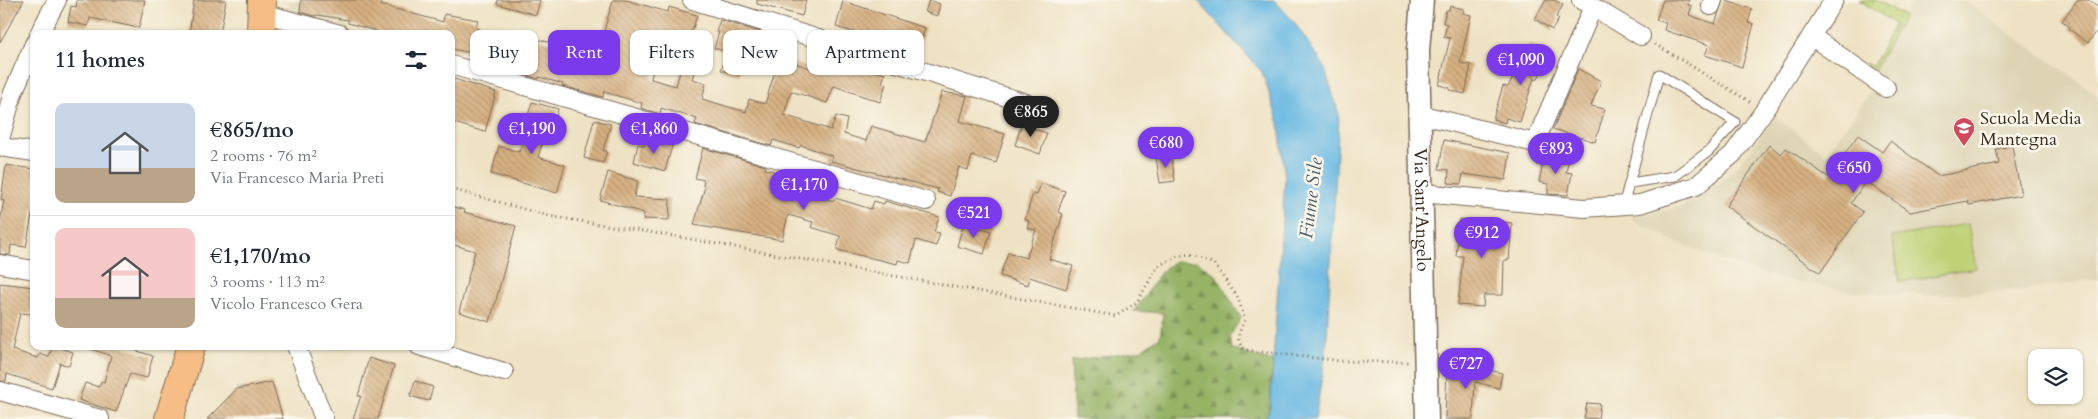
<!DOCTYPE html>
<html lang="en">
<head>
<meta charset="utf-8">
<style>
	:root { --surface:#fff; --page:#f6f6f7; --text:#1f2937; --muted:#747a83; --line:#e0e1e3; --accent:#7c3aed }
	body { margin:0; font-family:Cardo,serif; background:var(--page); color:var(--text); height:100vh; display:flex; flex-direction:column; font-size:19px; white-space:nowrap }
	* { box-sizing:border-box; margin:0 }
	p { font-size:16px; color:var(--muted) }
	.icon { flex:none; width:28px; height:28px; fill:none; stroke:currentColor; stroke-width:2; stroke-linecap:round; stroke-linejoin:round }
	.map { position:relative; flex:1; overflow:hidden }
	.side { position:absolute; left:30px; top:30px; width:425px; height:320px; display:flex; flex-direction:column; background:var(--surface); border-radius:10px; box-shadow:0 1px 4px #0004 }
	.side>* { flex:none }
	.hud { position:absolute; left:470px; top:30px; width:475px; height:45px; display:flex; gap:10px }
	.tools { position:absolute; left:2028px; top:349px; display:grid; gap:10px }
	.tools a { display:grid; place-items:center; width:55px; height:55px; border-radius:10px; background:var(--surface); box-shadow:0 1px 4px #0004; font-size:25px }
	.price { position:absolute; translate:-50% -42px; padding:0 11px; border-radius:18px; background:var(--accent); color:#fff; font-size:16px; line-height:32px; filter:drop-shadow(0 1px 2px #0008) }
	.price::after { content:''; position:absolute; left:50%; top:30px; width:15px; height:11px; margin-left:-8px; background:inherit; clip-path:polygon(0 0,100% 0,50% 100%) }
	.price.active { background:#222; color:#fff }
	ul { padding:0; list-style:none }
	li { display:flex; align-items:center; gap:15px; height:125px; padding:0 25px }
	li+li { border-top:1px solid var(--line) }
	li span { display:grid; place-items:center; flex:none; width:140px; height:100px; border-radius:10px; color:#555 }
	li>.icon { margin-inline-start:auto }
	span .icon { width:60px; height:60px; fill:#fffc; stroke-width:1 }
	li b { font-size:21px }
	h2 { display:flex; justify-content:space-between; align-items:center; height:60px; padding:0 25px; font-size:21px }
	.tag { padding:0 18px; border-radius:10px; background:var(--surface); box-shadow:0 1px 4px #0004; font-size:18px; line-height:45px }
	.tag.active { background:var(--accent); color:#fff }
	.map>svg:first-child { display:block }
</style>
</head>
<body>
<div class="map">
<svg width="2098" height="419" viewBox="0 0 2098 419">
	<defs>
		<pattern id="grass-dots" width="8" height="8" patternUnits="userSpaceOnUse" patternTransform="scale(1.25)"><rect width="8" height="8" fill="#bed174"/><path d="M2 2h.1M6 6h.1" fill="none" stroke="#a4b464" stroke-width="1.8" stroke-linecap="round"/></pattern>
		<pattern id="forest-firs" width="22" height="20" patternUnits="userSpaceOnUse" patternTransform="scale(1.25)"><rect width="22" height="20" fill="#96b366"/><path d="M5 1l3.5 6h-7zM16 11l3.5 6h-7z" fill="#7c9253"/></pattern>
		<pattern id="building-back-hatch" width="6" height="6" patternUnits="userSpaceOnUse" patternTransform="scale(1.25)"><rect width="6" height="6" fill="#d7b182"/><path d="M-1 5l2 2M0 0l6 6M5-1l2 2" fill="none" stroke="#b0906a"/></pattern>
	</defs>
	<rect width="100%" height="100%" fill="#fbf7ec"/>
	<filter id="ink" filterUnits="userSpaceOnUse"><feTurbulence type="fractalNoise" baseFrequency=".02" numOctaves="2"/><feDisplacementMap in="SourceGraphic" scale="10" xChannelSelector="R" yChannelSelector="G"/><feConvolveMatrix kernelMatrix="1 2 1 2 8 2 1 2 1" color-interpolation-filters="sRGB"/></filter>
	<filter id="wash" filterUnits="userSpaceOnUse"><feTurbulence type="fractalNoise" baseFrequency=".0096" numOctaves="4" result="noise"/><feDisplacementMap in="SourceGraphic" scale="20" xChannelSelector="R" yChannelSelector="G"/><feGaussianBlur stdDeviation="1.12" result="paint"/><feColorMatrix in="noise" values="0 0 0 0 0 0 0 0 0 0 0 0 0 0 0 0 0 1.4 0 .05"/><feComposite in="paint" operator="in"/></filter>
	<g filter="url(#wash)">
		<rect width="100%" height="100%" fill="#efe2c4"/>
		<path fill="#ded4b4" d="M 289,0 L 355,0 L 346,23 L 352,34 L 293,34 Z
			M 1913,0 L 1963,0 L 2098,95 L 2098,279 L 2031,289 L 1947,295 L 1856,292 L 1781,279 L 1733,264 L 1677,243 L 1630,218 L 1676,208 L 1691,202 L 1719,184 L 1738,166 L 1775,117 L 1826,154 L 1872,89 L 1884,97 L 1892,86 L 1873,73 Z"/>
		<path fill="url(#grass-dots)" stroke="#7c7e49" d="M 1859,0 L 1876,0 L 1904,16 L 1873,73 L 1864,66 L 1866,63 L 1872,67 L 1895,24 Z"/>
		<path fill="url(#forest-firs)" stroke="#686e42" d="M 1196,261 L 1216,275 L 1241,318 L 1230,336 L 1232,349 L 1273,362 L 1270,409 L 1265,419 L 1074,419 L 1071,361 L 1141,350 L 1160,337 L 1163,313 L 1133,311 C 1147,299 1158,266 1176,262 C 1182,261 1190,262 1196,261 Z"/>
		<path fill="#bed174" stroke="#7c7e49" d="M 1968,224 L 1976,268 L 1900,282 L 1892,237 Z"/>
		<path fill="#67b8e2" stroke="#517180" d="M 1197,0 L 1274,0 L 1294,22 L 1324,66 L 1339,115 L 1326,352 L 1315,419 L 1265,419 L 1270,408 L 1285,178 L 1279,123 L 1262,72 Z"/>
		<g id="blocks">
			<path fill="url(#building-back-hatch)" d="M 0,0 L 24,0 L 0,42 Z
				M 77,0 L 145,0 L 139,28 L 90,18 L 88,26 L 68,22 L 71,6 L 76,7 Z
				M 194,0 L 226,0 L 220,34 L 189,34 Z
				M 301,0 L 382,0 L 381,5 L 443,22 L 444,14 L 478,20 L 476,28 L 520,41 L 522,35 L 597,55 L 613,0 L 626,0 L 668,12 L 669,7 L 697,15 L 687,47 L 650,37 L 643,62 L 654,65 L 651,79 L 676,86 L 684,57 L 698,61 L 692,79 L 706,83 L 702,99 L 746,112 L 749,99 L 765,104 L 779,58 L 813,69 L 814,64 L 821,66 L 823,59 L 856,70 L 857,65 L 885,74 L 882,83 L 886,84 L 880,102 L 834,86 L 827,103 L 791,91 L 784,115 L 831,130 L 836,116 L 847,119 L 844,134 L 866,141 L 871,126 L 925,142 L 942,92 L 967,96 L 960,121 L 1005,134 L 996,163 L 972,156 L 968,170 L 959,167 L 950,196 L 937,192 L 938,189 L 831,161 L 832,156 L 801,145 L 799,148 L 773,140 L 771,146 L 695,124 L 697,119 L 661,108 L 660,114 L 641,108 L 642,103 L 604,92 L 603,97 L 562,86 L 563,84 L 539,77 L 539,79 L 477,61 L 479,54 L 451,49 L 451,34 L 387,34 L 348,23 L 348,20 L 318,15 L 314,16 L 300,12 Z
				M 498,0 L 540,0 L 536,15 L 497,4 Z
				M 757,0 L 806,0 L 802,16 L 757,4 Z
				M 929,0 L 940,4 L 937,16 L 925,12 Z
				M 1546,0 L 1555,0 L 1563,5 L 1556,17 L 1559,19 L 1552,30 L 1535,19 Z
				M 1663,0 L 1689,0 L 1688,5 L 1692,6 L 1689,15 L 1715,24 L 1723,0 L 1752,9 L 1748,23 L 1754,24 L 1742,67 L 1705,55 L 1709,45 L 1664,30 L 1666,23 L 1656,20 Z
				M 2077,0 L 2088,0 L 2098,7 L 2098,30 L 2088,43 L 2069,29 L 2070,27 L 2062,21 Z
				M 843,1 L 925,28 L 919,48 L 903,44 L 902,47 L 836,27 Z
				M 1450,6 L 1464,9 L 1463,13 L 1471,15 L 1460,63 L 1471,65 L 1465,94 L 1449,90 L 1450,88 L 1439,85 L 1450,38 L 1444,37 L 1447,24 L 1443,23 L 1446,10 L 1449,10 Z
				M 720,20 L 777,37 L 768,66 L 744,58 L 739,75 L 721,70 L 728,52 L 714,48 L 719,32 L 716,32 Z
				M 1529,45 L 1550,55 L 1537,80 L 1534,78 L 1520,122 L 1506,118 L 1505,123 L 1493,119 L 1503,86 L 1508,87 Z
				M 1578,69 L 1601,81 L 1591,106 L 1605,109 L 1595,142 L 1553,129 Z
				M 451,78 L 496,92 L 485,132 L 451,122 Z
				M 532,102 L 558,109 L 552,131 L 547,129 L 538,157 L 565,165 L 557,193 L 491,174 L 499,146 L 519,152 L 532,120 L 527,118 Z
				M 594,120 L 611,124 L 603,150 L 607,151 L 603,163 L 584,158 Z
				M 1023,120 L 1035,124 L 1034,129 L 1047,133 L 1040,154 L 1015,145 Z
				M 1858,135 L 1882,152 L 1890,141 L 1938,176 L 1999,164 L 1996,149 L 2012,146 L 2021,195 L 1969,205 L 1968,201 L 1910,212 L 1866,181 L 1851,203 L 1863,212 L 1820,273 L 1726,206 L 1769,145 L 1781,154 L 1786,148 L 1828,177 Z
				M 661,139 L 673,143 L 665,171 L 634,162 L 638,144 L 644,146 L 646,143 L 659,147 Z
				M 1444,140 L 1510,153 L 1506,180 L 1463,174 L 1461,184 L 1448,183 L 1449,170 L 1439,169 Z
				M 703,148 L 766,166 L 765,169 L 775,171 L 774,176 L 810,185 L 808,194 L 834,201 L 835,198 L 871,209 L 874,201 L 884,204 L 885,201 L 939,217 L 934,232 L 940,233 L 936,246 L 916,240 L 910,263 L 898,260 L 897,264 L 837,250 L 840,236 L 811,227 L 813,222 L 788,215 L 782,240 L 694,225 L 705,186 L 703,186 L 704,180 L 695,178 Z
				M 1545,154 L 1569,158 L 1566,172 L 1572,173 L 1568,195 L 1548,194 L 1548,184 L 1539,182 Z
				M 1171,155 L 1175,181 L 1160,183 L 1156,158 Z
				M 6,165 L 34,169 L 34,204 L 26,247 L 11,245 L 10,255 L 0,254 L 0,221 L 4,200 L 1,200 Z
				M 608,172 L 638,181 L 634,197 L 670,199 L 669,220 L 643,219 L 644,213 L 600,200 Z
				M 1041,183 L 1065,191 L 1058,212 L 1063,214 L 1049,259 L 1073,266 L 1066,289 L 1030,277 L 1028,285 L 1000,276 L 1008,252 L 1026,258 L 1036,230 L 1027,228 L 1029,221 L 1025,219 L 1033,194 L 1037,195 Z
				M 451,206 L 465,210 L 464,212 L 516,226 L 490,322 L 459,312 L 475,251 L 451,244 Z
				M 1460,219 L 1512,223 L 1509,260 L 1504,260 L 1503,295 L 1484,295 L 1483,307 L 1458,305 L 1463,256 L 1456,256 Z
				M 964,223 L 991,231 L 984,254 L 957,246 Z
				M 0,283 L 34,287 L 31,314 L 20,313 L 12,350 L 38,358 L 40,354 L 49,357 L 53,346 L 73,352 L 69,366 L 60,363 L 52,388 L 7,374 L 6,381 L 0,381 Z
				M 89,346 L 121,346 L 153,356 L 147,378 L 130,374 L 116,412 L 79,400 L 85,383 L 99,387 L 101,381 L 104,382 L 111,356 L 89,348 Z
				M 369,358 L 394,366 L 378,419 L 353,419 L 361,396 L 358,396 Z
				M 1447,366 L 1475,367 L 1502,373 L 1499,388 L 1475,382 L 1473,419 L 1445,419 Z
				M 415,381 L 433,387 L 429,401 L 410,396 Z
				M 272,382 L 283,419 L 207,419 L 237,389 Z
				M 1587,403 L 1600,404 L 1598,419 L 1584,418 Z"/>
		</g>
	</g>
	<g filter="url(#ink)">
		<use href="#blocks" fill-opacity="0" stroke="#7a6a58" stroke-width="1"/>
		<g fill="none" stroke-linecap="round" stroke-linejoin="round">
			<g stroke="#7a6a58" stroke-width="11">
				<path id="service" d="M 1623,206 L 1659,74 L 1735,122 L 1709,151 L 1675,176 L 1630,183"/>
			</g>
			<g stroke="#7a6a58" stroke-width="20">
				<path id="minor" d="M 692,0 L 1026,103
					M 1711,6 L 1713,0
					M 1593,7 L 1641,36
					M 262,13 L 340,34
					M 39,34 L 57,0
					M 1811,36 L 1886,88
					M 451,65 L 926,201
					M 1419,114 L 1535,143 L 1593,7 L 1581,0
					M 0,139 L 13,93 L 34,44
					M 0,147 L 34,152
					M 1422,193 L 1584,208 L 1640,204 L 1696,186 L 1733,154 L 1764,111 L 1834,0
					M 0,264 L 34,270
					M 296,346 L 324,419
					M 419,346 L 504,372
					M 0,391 L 100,419"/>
			</g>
			<g stroke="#7a6a58" stroke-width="25">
				<g id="tertiary">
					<path id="s1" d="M 1422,0 L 1418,51 L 1427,419"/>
				</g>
			</g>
			<g stroke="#7a6a58" stroke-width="30">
				<path id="primary" d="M 261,34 L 262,0
					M 169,419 L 191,346"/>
			</g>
			<path stroke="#7a6a58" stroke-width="3" stroke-dasharray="1 4" stroke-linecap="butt" d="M 1655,44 L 1752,103
				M 451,189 L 549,216 L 679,237 L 1116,316 L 1137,302 L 1158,266 L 1178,256 L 1190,254 L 1214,264 L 1238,298 L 1245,320 C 1239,332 1235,338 1244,350 L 1342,361 L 1408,362"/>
			<use href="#service" stroke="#fff" stroke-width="9"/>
			<use href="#minor" stroke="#fff" stroke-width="18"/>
			<use href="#tertiary" stroke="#fff" stroke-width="22"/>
			<use href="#primary" stroke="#f6be86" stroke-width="28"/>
		</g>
	</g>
	<defs>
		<g id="school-pin" transform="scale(1.125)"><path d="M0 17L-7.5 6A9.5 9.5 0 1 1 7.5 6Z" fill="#d1495b" stroke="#fbf7ec"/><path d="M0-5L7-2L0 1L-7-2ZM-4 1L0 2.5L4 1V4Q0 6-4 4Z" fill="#fff"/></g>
	</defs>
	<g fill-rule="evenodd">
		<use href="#school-pin" x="1964" y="128"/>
	</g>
	<g text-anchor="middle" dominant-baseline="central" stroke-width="5" stroke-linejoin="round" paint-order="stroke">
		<g font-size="18" fill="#3b2a1e" stroke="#fbf7ec" text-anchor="start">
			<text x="1980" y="118">Scuola Media<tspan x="1980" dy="21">Mantegna</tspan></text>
		</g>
		<g font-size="18" fill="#3b2a1e" stroke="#fbf7ec">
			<text stroke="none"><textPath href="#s1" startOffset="210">Via Sant'Angelo</textPath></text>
		</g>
		<g font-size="19" font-style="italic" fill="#4a5c63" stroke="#fbf7ec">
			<text transform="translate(1311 198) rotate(-83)">Fiume Sile</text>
		</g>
	</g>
</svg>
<div class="tools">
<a><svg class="icon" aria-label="layers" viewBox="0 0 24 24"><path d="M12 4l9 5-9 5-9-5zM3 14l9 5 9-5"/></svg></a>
</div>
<b class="price" style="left:1521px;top:86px">€1,090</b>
<b class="price active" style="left:1031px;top:138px">€865</b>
<b class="price" style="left:532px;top:155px">€1,190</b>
<b class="price" style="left:654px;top:155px">€1,860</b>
<b class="price" style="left:1166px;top:169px">€680</b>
<b class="price" style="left:1556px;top:175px">€893</b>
<b class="price" style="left:1854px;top:194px">€650</b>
<b class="price" style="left:804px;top:211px">€1,170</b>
<b class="price" style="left:974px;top:239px">€521</b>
<b class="price" style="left:1482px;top:259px">€912</b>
<b class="price" style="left:1466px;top:390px">€727</b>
<div class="hud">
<a class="tag">Buy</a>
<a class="tag active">Rent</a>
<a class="tag">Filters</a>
<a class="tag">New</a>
<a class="tag">Apartment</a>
</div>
<section class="side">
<h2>11 homes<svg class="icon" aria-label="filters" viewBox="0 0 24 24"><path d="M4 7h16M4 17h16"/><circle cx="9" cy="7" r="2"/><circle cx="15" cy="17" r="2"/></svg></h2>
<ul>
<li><span style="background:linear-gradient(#c9d6e8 65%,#b9a48a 0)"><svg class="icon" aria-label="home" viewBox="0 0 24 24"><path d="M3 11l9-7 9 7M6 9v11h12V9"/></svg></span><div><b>€865/mo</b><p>2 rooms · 76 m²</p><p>Via Francesco Maria Preti</p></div></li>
<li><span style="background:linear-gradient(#f6c9c9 70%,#b9a48a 0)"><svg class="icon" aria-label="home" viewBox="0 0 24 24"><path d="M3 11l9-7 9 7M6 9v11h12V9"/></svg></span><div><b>€1,170/mo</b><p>3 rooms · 113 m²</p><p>Vicolo Francesco Gera</p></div></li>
</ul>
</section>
</div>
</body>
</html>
